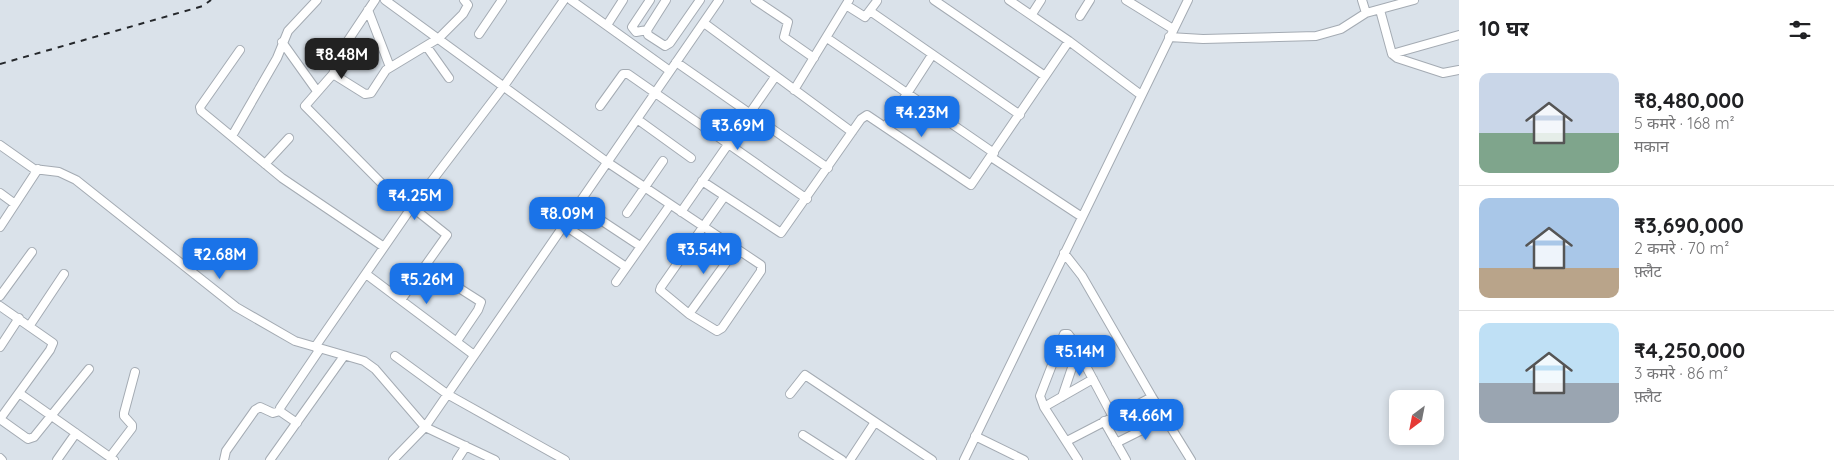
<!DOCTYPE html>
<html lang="hi">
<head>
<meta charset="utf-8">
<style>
	:root { --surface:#fff; --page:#f2f2f2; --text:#202124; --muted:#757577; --line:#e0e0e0; --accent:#1a73e8 }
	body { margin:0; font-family:Quicksand,"Noto Sans Devanagari",sans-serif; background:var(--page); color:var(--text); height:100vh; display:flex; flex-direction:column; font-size:19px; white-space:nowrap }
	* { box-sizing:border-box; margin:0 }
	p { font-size:16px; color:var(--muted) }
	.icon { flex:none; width:28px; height:28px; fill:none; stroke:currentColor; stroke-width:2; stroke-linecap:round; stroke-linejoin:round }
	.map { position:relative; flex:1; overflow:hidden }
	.side { display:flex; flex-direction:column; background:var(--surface); width:375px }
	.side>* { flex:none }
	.needle { width:32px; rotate:212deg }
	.fabs { position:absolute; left:1389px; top:390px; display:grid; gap:10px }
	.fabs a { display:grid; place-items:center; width:55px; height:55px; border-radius:10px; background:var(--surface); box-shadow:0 2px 8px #0003; font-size:25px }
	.price { position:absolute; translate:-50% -42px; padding:0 11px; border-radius:10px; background:var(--accent); color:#fff; font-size:16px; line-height:32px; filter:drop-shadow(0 1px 2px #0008) }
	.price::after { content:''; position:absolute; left:50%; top:30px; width:15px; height:11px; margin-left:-8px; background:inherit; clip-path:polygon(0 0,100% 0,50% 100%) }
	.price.active { background:#222; color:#fff }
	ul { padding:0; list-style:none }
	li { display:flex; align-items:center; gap:15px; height:125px; padding:0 20px }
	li+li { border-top:1px solid var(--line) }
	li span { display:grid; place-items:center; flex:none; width:140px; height:100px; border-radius:10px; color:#555 }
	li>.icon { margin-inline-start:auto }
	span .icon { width:60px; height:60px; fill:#fffc; stroke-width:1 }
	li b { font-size:21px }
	h2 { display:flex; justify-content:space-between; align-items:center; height:60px; padding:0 20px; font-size:21px }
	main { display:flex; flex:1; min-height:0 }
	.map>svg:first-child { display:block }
</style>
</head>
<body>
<main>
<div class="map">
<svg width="1459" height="460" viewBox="0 0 1459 460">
	<rect width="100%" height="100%" fill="#dae2ea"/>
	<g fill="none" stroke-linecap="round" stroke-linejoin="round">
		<g stroke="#a4abb3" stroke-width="10">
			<path id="minor" d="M 375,0 L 341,51 L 333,74 L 305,106 L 409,211
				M 385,0 L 607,162 L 761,265 L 761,271 L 722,328 L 717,331 L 689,314 L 660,290 L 661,287 L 724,197
				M 571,0 L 670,71
				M 666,0 L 647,30 L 648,35 L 665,46 L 670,43 L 700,0
				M 755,0 L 788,22 L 784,37 L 814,58
				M 934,0 L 1045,76
				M 1009,0 L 1069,41 L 1141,95
				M 1126,0 L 1173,29
				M 1362,0 L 1366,13 L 1414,0
				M 846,5 L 865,17 L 877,1
				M 368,10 L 390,67
				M 1380,10 L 1392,54 L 1397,58 L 1443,73 L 1459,70
				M 870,11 L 1020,115
				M 1032,14 L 1041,0
				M 1080,16 L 1090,0
				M 704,23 L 852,132
				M 607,25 L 623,0
				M 647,30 L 636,32 L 632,27 L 650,0
				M 479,34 L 502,0
				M 1169,37 L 1203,39 L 1316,36 L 1341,29 L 1366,13
				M 827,38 L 994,153
				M 282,42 L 317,91
				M 427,47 L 449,78
				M 240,50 L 200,107 L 201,111 L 282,178 L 384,247
				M 1392,54 L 1459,35
				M 676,62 L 828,168
				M 333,74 L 365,94 L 371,93 L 386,70 L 439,38 L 463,14 L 468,5 L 464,0
				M 794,90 L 849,0
				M 600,106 L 623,74 L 628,74 L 807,199
				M 637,119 L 691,158
				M 886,126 L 932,55
				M 232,136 L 277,58 L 288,31 L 317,0
				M 0,145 L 34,169 L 59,172 L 76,180 L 236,307 L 295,341 L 364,361 L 375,369 L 425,427 L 495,460
				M 991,157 L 1082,217
				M 265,164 L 289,138
				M 702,181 L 781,233 L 861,119 L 867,115 L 971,185 L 1069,41
				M 0,193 L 15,204
				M 578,205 L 640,246
				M 681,212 L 775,77
				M 627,213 L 663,161
				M 564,225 L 626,267
				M 0,227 L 38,169
				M 1064,253 L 1082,276 L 1152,397 L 1191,460
				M 426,267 L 481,302 L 478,310 L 457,341
				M 366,274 L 474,355
				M 616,282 L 670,205
				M 0,296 L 32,252
				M 401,300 L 447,235 L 412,207
				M 0,306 L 53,343 L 50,350 L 0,419
				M 689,314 L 736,249
				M 30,325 L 64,274
				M 0,347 L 19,318
				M 315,347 L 409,211 L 504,86 L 564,0
				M 395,356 L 447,394 L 565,460
				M 19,393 L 114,460
				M 790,394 L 805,375 L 932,460
				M 1062,397 L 1078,350
				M 1044,407 L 1093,379
				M 0,419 L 28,439 L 34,437 L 89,369
				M 1104,421 L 1126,460
				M 297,423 L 281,412 L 280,408 L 320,349
				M 803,435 L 842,460
				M 975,436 L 1024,460
				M 1067,441 L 1152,397
				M 1116,443 L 1166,418
				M 110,457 L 132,428 L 132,425 L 124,416 L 124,413 L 135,372
				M 0,458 L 2,460
				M 57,460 L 76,433
				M 224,460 L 226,451 L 255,410 L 260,407 L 273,413 L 280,411
				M 270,460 L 344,356
				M 393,460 L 425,427 L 719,0
				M 457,460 L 466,446
				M 850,460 L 875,422
				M 964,460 L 1188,0
				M 1078,460 L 1044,407 L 1040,396 L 1064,334 L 1068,334 L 1071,338 L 1113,417"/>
		</g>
		<use href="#minor" stroke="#fff" stroke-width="8"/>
		<path stroke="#25282c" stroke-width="2" stroke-dasharray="6 6" stroke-linecap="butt" d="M 0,64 L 203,6 L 211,0"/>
	</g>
</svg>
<div class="fabs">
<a><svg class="needle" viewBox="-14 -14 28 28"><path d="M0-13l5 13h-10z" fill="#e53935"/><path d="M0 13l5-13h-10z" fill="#757577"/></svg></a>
</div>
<b class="price active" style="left:342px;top:80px">₹8.48M</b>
<b class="price" style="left:922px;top:138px">₹4.23M</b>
<b class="price" style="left:738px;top:151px">₹3.69M</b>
<b class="price" style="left:415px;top:221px">₹4.25M</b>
<b class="price" style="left:567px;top:239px">₹8.09M</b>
<b class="price" style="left:704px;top:275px">₹3.54M</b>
<b class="price" style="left:220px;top:280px">₹2.68M</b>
<b class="price" style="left:427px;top:305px">₹5.26M</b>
<b class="price" style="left:1080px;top:377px">₹5.14M</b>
<b class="price" style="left:1146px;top:441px">₹4.66M</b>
</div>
<section class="side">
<h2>10 घर<svg class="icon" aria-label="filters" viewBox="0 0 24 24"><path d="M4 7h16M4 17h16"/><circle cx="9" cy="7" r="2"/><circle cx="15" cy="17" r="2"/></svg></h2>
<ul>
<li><span style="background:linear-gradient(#c9d6e8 60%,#7fa58c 0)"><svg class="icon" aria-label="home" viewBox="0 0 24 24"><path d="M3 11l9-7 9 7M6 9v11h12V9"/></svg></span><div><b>₹8,480,000</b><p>5 कमरे · 168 m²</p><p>मकान</p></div></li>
<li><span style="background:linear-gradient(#a9c7e8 70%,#b9a48a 0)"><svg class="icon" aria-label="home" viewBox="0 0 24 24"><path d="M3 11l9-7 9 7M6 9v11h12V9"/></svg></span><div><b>₹3,690,000</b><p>2 कमरे · 70 m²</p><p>फ़्लैट</p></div></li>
<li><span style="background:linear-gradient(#bfe0f5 60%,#9aa5b1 0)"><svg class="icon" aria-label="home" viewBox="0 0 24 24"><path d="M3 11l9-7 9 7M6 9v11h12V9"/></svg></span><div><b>₹4,250,000</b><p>3 कमरे · 86 m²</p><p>फ़्लैट</p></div></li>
</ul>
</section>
</main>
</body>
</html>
